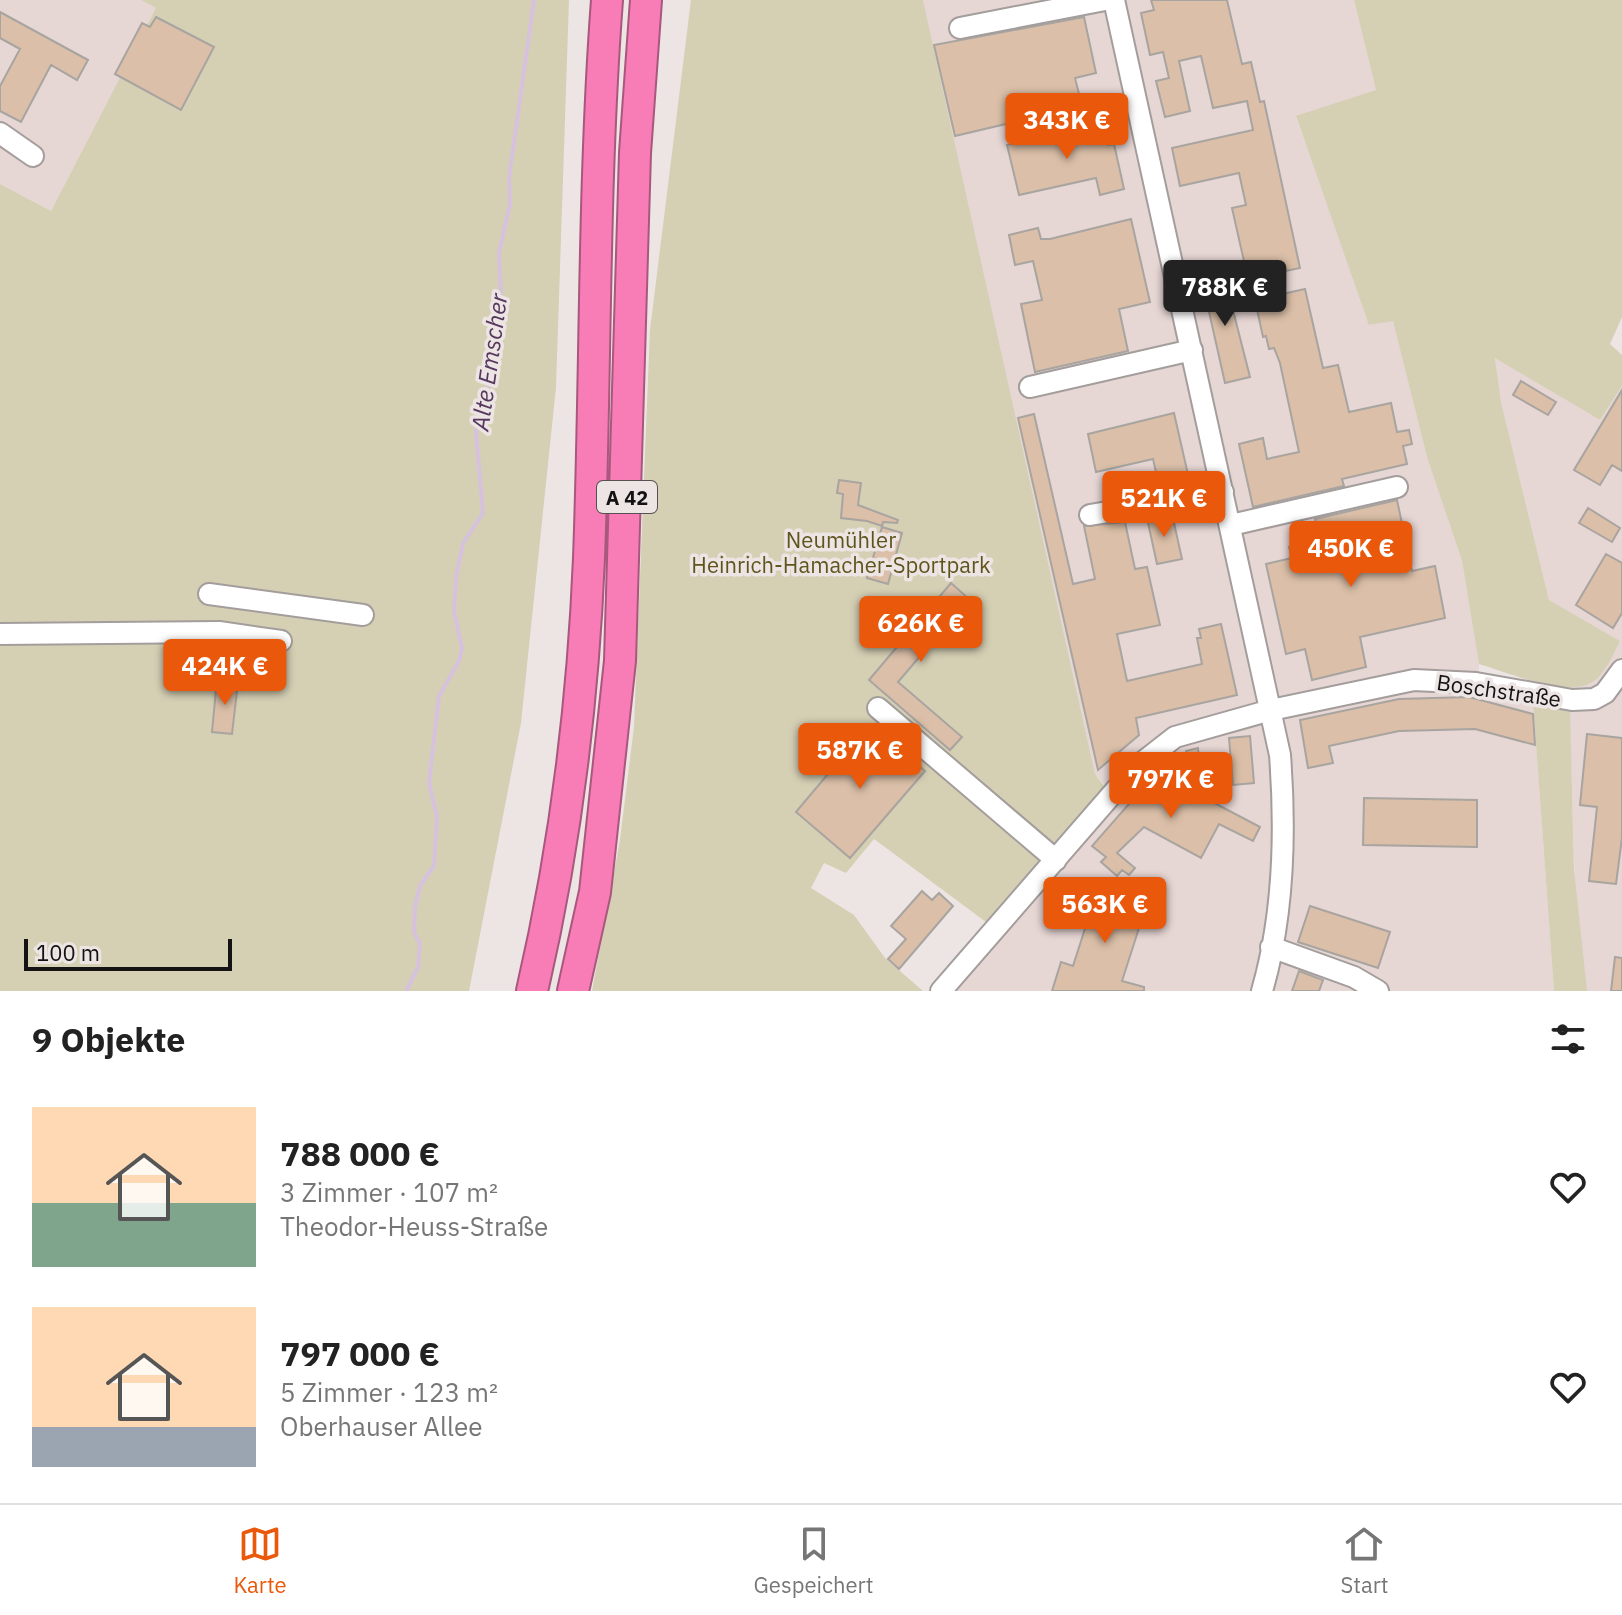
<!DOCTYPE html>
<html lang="de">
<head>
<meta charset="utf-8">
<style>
	:root { --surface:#fff; --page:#f2f2f2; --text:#222; --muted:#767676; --line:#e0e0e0; --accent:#ea580c }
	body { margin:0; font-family:"IBM Plex Sans",sans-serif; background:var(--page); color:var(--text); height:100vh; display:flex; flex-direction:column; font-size:30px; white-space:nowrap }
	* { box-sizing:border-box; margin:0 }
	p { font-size:26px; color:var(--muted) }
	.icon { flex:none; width:44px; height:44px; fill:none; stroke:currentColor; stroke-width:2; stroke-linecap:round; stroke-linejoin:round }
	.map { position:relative; height:991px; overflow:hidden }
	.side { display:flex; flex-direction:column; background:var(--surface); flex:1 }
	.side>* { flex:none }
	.scale { position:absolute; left:24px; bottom:20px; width:208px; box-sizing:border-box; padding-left:8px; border:4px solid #141212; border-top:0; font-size:22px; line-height:28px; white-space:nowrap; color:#141212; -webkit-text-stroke:6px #ece5e4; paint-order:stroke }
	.price { position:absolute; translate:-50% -68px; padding:0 18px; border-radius:8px; background:var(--accent); color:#fff; font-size:26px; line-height:52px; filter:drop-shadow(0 2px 4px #0008) }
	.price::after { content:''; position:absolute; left:50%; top:48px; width:24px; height:18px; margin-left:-12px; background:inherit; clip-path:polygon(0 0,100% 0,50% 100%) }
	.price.current { background:#222; color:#fff }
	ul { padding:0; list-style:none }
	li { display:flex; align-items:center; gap:24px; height:200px; padding:0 32px }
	li span { display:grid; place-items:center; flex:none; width:224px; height:160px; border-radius:0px; color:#555 }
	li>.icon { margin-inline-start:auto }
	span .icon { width:96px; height:96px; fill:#fffc; stroke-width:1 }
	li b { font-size:34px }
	h2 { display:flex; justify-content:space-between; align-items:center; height:96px; padding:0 32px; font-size:34px }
	.tabs { display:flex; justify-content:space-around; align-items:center; height:112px; border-top:2px solid var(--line); background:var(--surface); font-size:22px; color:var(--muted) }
	.tabs a { display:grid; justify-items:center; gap:4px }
	.tabs .current { color:var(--accent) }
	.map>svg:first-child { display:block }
</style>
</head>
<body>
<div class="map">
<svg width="1622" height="991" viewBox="0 0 1622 991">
	<rect width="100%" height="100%" fill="#ece5e4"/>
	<path fill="#e6d6d4" d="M 0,0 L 141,0 L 156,8 L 51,211 L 0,184 Z
		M 923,0 L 1354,0 L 1376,90 L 1296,117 L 1370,325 L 1393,320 L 1427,457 L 1462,561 L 1479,664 L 1478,694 L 1533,702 L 1554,991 L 951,991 L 1118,799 L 1095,774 Z
		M 1495,357 L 1600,420 L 1622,386 L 1622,991 L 1578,991 L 1569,686 L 1590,684 L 1620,641 L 1549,600 L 1501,402 Z"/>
	<path fill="#d5cfb4" d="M 141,0 L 569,0 L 556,387 L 521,723 L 469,991 L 0,991 L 0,184 L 51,211 L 156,8 Z
		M 691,0 L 923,0 L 1095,774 L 1104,786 L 986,922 L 874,839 L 846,873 L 824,863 L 811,888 L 854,915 L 885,958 L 923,991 L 592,991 L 620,840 L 634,727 L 650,330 Z
		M 1354,0 L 1622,0 L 1622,317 L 1610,344 L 1622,355 L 1622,386 L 1600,420 L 1495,358 L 1501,402 L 1549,600 L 1620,641 C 1613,654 1605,675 1591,683 C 1564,697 1507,672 1479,664 L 1462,561 L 1427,457 L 1393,321 L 1369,325 L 1296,116 L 1376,90 Z
		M 1533,702 L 1570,708 L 1574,870 L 1587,991 L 1554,991 Z"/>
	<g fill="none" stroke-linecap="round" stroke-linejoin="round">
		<path stroke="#d7c2de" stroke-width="4" d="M 406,991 L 418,967 L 420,944 L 414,932 L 415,907 L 420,886 L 434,866 L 437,817 L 429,783 L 439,696 L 459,661 L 462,648 L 454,611 L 456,577 L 463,543 L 483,513 L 476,433 L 479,409 L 488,386 L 489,352 L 501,298 L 499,253 L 510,204 L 509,178 L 534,0"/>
	</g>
	<path fill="#dbbfa8" stroke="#a8a4a0" stroke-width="2" d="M 1151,0 L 1227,0 L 1242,64 L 1251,62 L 1260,102 L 1264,101 L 1300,268 L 1248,279 L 1232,208 L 1246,205 L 1239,173 L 1180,186 L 1172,148 L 1253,130 L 1247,101 L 1213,108 L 1201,56 L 1179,61 L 1190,111 L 1165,117 L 1156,81 L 1169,78 L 1163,52 L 1150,55 L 1141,13 L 1154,10 Z
		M 0,12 L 88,60 L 77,80 L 51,65 L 21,122 L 0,111 L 0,86 L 20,49 L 0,38 Z
		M 156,17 L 214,47 L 181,110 L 115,74 L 142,23 L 150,27 Z
		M 1084,17 L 1096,73 L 1075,78 L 1082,106 L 955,136 L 934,45 Z
		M 1102,120 L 1108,145 L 1114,144 L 1124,189 L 1100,195 L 1096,178 L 1019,195 L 1007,145 L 1089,127 L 1088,123 Z
		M 1131,219 L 1150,302 L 1119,309 L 1128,351 L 1035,372 L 1021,304 L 1042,300 L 1033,261 L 1015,265 L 1009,235 L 1038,228 L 1041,239 L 1050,239 Z
		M 1223,271 L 1250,377 L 1225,383 L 1201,276 Z
		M 1305,289 L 1323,368 L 1338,365 L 1349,412 L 1391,403 L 1397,432 L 1409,430 L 1412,444 L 1403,446 L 1407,464 L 1342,479 L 1344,486 L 1253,507 L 1239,444 L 1263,438 L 1267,459 L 1299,452 L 1280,363 L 1274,348 L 1269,349 L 1266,336 L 1263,337 L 1255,300 Z
		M 1521,381 L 1556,402 L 1548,415 L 1513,395 Z
		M 1622,390 L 1622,471 L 1612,465 L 1600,485 L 1574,470 Z
		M 1174,413 L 1189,479 L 1180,481 L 1181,486 L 1160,490 L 1153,459 L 1096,472 L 1088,434 Z
		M 1034,414 L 1073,584 L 1095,579 L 1084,526 L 1125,522 L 1135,569 L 1147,567 L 1160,625 L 1117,634 L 1127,681 L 1202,664 L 1197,638 L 1201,638 L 1199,629 L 1221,624 L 1237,695 L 1136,718 L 1139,735 L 1098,770 L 1018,418 Z
		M 839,480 L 861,483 L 858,505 L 898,520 L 897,523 L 883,522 L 882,526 L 867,521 L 841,518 L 843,494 L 837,493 Z
		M 1397,500 L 1412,571 L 1435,566 L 1445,618 L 1360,637 L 1366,667 L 1312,680 L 1305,649 L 1286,654 L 1266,564 L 1292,558 L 1289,547 L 1320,540 L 1315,519 Z
		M 1588,508 L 1620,528 L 1612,542 L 1579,523 Z
		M 1172,514 L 1182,559 L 1157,564 L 1147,518 Z
		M 882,527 L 902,533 L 888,584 L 867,578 Z
		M 1606,554 L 1622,563 L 1622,613 L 1613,628 L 1576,605 Z
		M 951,583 L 969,599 L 898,682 L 962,737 L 950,750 L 869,680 Z
		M 217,680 L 238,682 L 232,734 L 212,732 Z
		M 1469,697 L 1533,714 L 1535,745 L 1475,729 L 1399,731 L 1329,746 L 1333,763 L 1308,768 L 1300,720 L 1399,699 Z
		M 870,724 L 925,771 L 850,858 L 796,812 Z
		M 1587,734 L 1622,738 L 1622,838 L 1616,884 L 1589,881 L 1597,807 L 1580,805 Z
		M 1250,736 L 1254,783 L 1233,785 L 1229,738 Z
		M 1198,748 L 1203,797 L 1260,827 L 1253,841 L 1219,824 L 1201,858 L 1144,827 L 1117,853 L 1135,868 L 1129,875 L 1122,870 L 1117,876 L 1101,862 L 1106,857 L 1092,846 L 1149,781 L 1191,803 L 1186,751 Z
		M 1364,798 L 1477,800 L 1477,847 L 1363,845 Z
		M 1099,885 L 1148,900 L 1122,981 L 1144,987 L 1144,991 L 1052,991 L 1061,962 L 1073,966 Z
		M 922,891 L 932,900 L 939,893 L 953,906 L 899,969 L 888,959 L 906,939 L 891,926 Z
		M 1310,906 L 1390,932 L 1378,968 L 1298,942 Z
		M 1615,957 L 1622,958 L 1622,991 L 1611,991 Z
		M 1299,971 L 1323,980 L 1319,991 L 1292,991 Z"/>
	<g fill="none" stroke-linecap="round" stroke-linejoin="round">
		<g stroke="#a39d9c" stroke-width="24">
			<path id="minor" d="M 1114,0 L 1280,755 C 1286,834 1284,915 1262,991
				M 960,28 L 1105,0
				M 0,133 L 33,156
				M 1030,387 L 1192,350
				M 1090,515 L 1223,492
				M 1231,525 L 1397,487
				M 209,594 L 363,615
				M 0,634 L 219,632 L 281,641
				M 878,708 L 1056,860
				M 1271,947 L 1354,977 L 1378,991
				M 941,991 L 1134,769 L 1175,737 L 1271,710 L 1414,680 L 1476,683 L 1572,700 L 1594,699 L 1605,693 L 1622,670"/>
		</g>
		<g stroke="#a8577d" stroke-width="34">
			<path id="highway" d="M 532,991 C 565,849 583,704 589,558 C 596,372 593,186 607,0
				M 573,991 L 595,892 L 620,661 L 635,153 L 646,0"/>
		</g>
		<use href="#minor" stroke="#fff" stroke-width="20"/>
		<use href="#highway" stroke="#f87cb6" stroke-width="30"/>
	</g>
	<g text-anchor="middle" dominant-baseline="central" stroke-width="7" stroke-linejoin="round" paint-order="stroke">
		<rect fill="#ece5e4" stroke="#555151" stroke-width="2" x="597" y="481" width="60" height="32" rx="6"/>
		<g font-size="20" font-weight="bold" fill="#141212">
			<text x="627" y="497">A 42</text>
		</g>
		<g font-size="22" fill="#60541d" stroke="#ece5e4">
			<text x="841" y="539">Neumühler<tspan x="841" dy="25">Heinrich-Hamacher-Sportpark</tspan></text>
		</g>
		<g font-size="22" fill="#141212" stroke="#ece5e4">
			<text transform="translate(1499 690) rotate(8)">Boschstraße</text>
		</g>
		<g font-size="24" font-style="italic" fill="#56385f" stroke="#ece5e4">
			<text transform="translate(489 362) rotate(-82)">Alte Emscher</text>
		</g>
	</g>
</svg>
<div class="scale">100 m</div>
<b class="price" style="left:1067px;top:161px">343K €</b>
<b class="price current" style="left:1225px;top:328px">788K €</b>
<b class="price" style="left:1164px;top:539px">521K €</b>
<b class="price" style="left:1351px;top:589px">450K €</b>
<b class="price" style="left:921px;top:664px">626K €</b>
<b class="price" style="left:225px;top:707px">424K €</b>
<b class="price" style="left:860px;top:791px">587K €</b>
<b class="price" style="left:1171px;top:820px">797K €</b>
<b class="price" style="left:1105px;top:945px">563K €</b>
</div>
<section class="side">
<h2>9 Objekte<svg class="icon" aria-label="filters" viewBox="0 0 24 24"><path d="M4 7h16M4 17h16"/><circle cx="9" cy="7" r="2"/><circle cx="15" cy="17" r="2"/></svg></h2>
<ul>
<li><span style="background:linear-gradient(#ffd9b3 60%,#7fa58c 0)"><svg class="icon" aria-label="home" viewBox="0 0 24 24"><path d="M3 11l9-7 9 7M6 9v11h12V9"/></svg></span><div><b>788 000 €</b><p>3 Zimmer · 107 m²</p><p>Theodor-Heuss-Straße</p></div><svg class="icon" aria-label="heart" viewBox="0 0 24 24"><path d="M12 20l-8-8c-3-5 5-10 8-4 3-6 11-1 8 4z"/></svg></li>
<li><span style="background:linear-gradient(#ffd9b3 75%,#9aa5b1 0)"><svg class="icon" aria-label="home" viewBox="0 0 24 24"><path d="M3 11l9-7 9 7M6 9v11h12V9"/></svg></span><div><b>797 000 €</b><p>5 Zimmer · 123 m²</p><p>Oberhauser Allee</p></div><svg class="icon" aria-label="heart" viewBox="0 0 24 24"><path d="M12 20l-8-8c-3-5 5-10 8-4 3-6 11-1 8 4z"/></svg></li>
</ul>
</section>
<nav class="tabs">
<a class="current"><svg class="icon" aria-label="map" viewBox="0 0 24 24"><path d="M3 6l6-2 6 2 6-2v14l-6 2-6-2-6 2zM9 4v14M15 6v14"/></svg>Karte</a>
<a><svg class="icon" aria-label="saved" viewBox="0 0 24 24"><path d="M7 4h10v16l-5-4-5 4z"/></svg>Gespeichert</a>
<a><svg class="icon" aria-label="home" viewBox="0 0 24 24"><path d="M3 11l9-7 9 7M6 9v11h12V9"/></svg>Start</a>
</nav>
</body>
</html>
